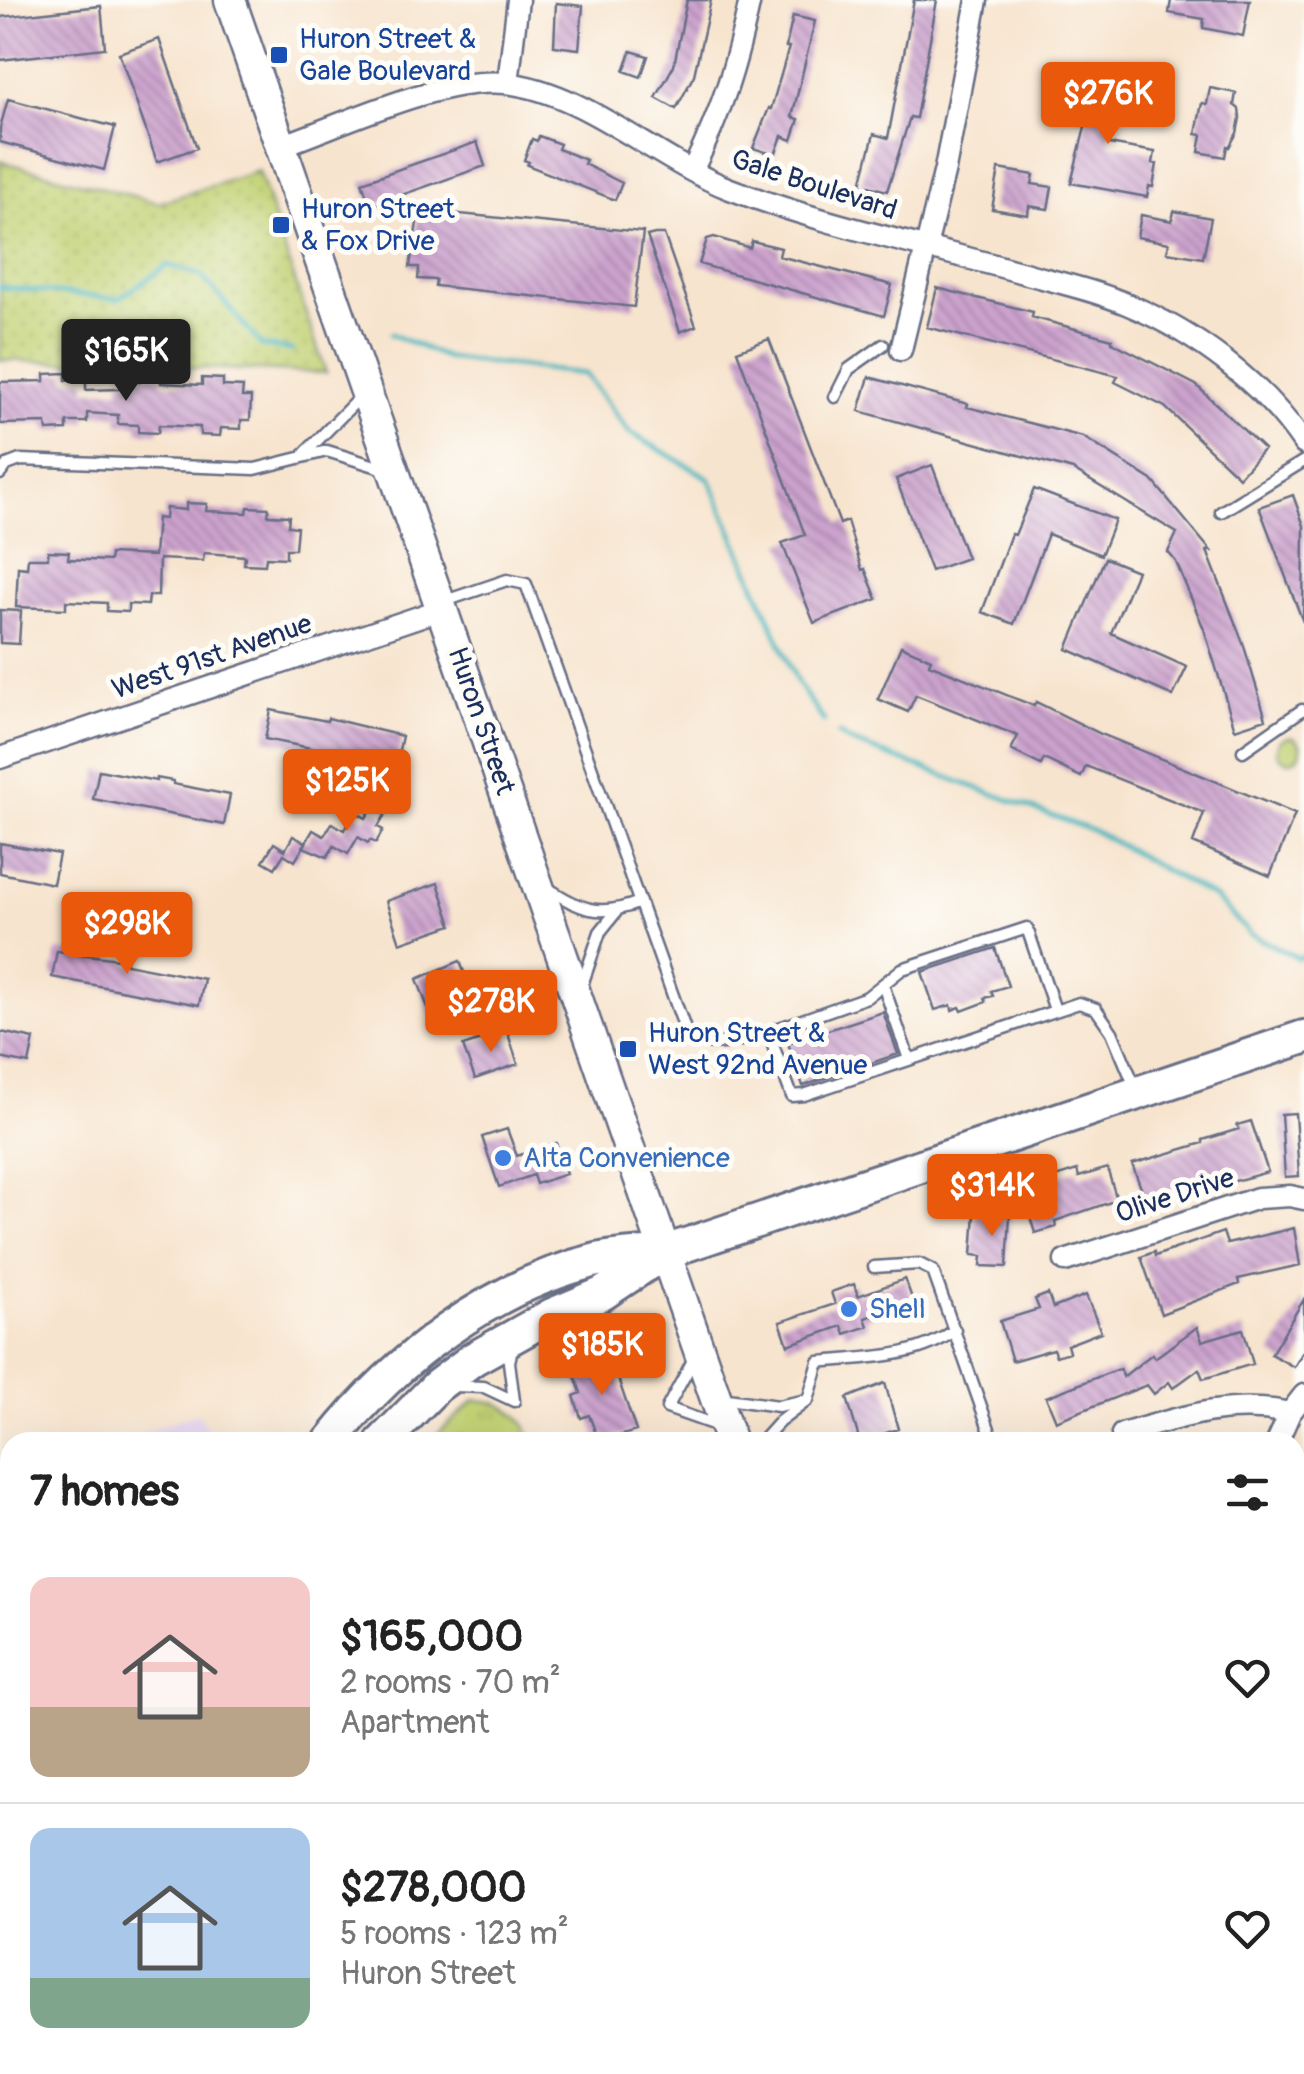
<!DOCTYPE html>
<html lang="en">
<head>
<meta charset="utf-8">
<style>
	:root { --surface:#fff; --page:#f6f6f6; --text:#222; --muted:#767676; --line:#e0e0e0; --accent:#ea580c }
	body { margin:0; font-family:Pangolin,sans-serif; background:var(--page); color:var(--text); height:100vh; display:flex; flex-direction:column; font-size:38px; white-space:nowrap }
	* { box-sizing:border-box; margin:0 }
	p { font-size:32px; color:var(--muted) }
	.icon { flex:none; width:55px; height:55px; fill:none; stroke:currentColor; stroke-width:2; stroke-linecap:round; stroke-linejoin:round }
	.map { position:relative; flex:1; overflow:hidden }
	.panel { position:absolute; left:0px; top:1432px; width:1305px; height:642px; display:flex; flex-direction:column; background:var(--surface); border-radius:30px 30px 0 0; box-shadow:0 10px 40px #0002 }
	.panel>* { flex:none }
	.price { position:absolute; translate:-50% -85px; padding:0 22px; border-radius:10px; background:var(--accent); color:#fff; font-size:32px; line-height:65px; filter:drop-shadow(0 2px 5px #0008) }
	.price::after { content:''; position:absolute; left:50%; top:60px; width:30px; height:22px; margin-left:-15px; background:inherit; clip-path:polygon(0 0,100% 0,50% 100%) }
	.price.current { background:#222; color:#fff }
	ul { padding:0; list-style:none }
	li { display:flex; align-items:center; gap:30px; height:250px; padding:0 30px }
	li+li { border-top:2px solid var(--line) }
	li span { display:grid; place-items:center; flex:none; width:280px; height:200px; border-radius:20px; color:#555 }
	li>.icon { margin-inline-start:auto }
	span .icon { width:120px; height:120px; fill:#fffc; stroke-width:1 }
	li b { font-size:42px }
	h2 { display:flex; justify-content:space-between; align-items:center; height:120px; padding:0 30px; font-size:42px }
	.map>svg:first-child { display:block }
</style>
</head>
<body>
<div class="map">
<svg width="1304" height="2074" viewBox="0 0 1304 2074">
	<defs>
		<pattern id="grass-tufts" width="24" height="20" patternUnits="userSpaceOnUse" patternTransform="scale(2.5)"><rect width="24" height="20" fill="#c2d275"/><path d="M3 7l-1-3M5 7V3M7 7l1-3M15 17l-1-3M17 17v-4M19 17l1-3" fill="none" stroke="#a6b568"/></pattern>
		<pattern id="park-dots" width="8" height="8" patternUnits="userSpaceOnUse" patternTransform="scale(2.5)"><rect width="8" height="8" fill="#c2d275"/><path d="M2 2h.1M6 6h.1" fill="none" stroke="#a6b568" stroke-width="1.8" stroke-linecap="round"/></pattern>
		<pattern id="building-back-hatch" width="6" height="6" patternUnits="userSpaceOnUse" patternTransform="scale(2.5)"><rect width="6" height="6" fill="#cca3cd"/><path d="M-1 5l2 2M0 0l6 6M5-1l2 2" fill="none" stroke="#a585aa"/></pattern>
	</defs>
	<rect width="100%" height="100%" fill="#fdfcf7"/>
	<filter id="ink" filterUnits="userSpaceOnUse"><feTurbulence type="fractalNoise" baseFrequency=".01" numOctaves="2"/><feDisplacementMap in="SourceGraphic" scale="20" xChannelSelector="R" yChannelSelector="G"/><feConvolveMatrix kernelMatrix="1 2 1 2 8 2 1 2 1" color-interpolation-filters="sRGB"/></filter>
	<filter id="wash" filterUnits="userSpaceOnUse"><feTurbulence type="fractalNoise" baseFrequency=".0048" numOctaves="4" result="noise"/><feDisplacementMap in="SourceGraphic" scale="40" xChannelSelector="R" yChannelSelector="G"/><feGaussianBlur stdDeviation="2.25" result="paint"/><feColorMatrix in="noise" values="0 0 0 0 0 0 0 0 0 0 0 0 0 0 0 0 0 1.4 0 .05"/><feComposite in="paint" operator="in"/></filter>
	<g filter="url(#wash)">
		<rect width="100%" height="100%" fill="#f7e4ce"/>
		<path fill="#e5d3f0" d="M 197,1413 L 218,1442 L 117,1442 Z
			M 10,1482 L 10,1808 L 0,1808 L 0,1486 Z"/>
		<path fill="url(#grass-tufts)" stroke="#6e806a" stroke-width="2.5" d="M1277 749a12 12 0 1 1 24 0a12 12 0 1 1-24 0Z
			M 475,1400 C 503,1400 524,1415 533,1442 L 429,1442 Z
			M 0,1880 L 10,1882 L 10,2065 L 144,2065 L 143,2074 L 0,2074 Z
			M 260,2065 L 917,2065 L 920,2074 L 259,2074 Z"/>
		<path fill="url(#park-dots)" stroke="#6e806a" stroke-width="2.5" d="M 0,161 L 159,203 L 258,171 L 326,373 L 0,360 Z"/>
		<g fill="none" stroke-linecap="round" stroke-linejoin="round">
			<path stroke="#45b5be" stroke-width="5" d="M 0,287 L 118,299 L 168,265 L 202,276 L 262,346 L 292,350
				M 391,334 L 447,358 L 585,374 L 629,432 L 709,478 L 798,684 L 824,721
				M 839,734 L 849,741 L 1096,832 L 1215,898 L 1250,934 L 1298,958 L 1304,956
				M 0,1829 L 10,1833
				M 1295,1906 L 1304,1906"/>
		</g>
		<g id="blocks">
			<path fill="url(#building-back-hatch)" d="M 687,0 L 711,0 L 694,75 L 676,109 L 656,98 L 674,65 Z
				M 914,0 L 937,0 L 916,118 L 910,117 L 887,191 L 861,184 L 874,134 L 888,138 Z
				M 1171,0 L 1250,0 L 1243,36 L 1203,28 L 1204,19 L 1169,13 Z
				M 556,3 L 583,6 L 579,49 L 554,46 Z
				M 101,6 L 105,48 L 0,60 L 0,17 Z
				M 793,16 L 815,21 L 792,117 L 799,119 L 792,140 L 782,136 L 775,155 L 753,148 L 769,108 L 771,109 L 789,47 L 786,47 Z
				M 159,39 L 197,148 L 157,162 L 119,53 Z
				M 631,51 L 648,56 L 641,77 L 624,71 Z
				M 1082,79 L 1119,86 L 1109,144 L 1155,152 L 1153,163 L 1157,164 L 1153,187 L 1149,186 L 1147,197 L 1071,183 L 1087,119 L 1075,117 Z
				M 1210,88 L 1236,93 L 1234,105 L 1239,109 L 1240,118 L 1237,133 L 1229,147 L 1227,146 L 1225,157 L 1199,152 L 1202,135 L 1196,134 L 1202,103 L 1207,104 Z
				M 8,99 L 115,127 L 104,170 L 0,142 L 0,128 Z
				M 539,136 L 560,144 L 558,149 L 586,160 L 584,164 L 622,183 L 615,200 L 527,165 L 529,162 L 524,160 L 532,139 L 537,141 Z
				M 477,142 L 485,166 L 370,206 L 362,182 Z
				M 999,169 L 1034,175 L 1032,184 L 1052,187 L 1048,209 L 1029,206 L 1028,215 L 992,209 Z
				M 419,210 L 643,232 L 634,307 L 435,286 L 436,280 L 418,279 L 419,267 L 410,267 Z
				M 1174,211 L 1211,218 L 1203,258 L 1167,252 L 1169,243 L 1137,237 L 1141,215 L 1172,221 Z
				M 655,234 L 664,234 L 696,326 L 680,332 L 647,236 Z
				M 714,237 L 750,248 L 752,241 L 781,248 L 779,256 L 892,285 L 884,316 L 699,264 L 707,239 Z
				M 937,288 L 1033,312 L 1032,317 L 1112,339 L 1112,342 L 1196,385 L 1264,449 L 1239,477 L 1165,407 L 1115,382 L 1118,376 L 927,327 Z
				M 769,339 L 840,524 L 847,521 L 862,570 L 865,569 L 877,599 L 814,623 L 782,543 L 805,535 L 737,351 Z
				M 66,373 L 66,380 L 86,379 L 86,390 L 120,389 L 120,382 L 140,382 L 140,375 L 161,376 L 161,383 L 202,385 L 202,378 L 223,379 L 223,386 L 243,387 L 242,397 L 251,397 L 250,420 L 241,420 L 241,429 L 221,428 L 220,436 L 200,435 L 200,427 L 159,425 L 158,433 L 138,432 L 138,425 L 118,424 L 118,415 L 87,413 L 87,422 L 67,422 L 67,430 L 47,431 L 46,423 L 0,424 L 0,382 L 45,381 L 45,374 Z
				M 869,377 L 968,404 L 967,407 L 1083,437 L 1152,480 L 1211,551 L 1207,551 L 1243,643 L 1266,719 L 1235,729 L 1204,629 L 1176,562 L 1168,552 L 1177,533 L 1073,470 L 859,411 Z
				M 932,465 L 967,558 L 931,571 L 896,479 Z
				M 1034,489 L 1115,520 L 1101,555 L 1048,534 L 1014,624 L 982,612 L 1011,534 L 1015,535 Z
				M 1293,495 L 1304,526 L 1303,622 L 1259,507 Z
				M 186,503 L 207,504 L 206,511 L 247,513 L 248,507 L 269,508 L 268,515 L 289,516 L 288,526 L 297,527 L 295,549 L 286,549 L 286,558 L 266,557 L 265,565 L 244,564 L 245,556 L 204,553 L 203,561 L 159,559 L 158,596 L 149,596 L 148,605 L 128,604 L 128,612 L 107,611 L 107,603 L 66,601 L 66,609 L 16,607 L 18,567 L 27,568 L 28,558 L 48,558 L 48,551 L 69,552 L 68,559 L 109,561 L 110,554 L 154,556 L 157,518 L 165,519 L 166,508 L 186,510 Z
				M 1105,558 L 1137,571 L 1111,633 L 1187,667 L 1173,696 L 1067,649 Z
				M 0,610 L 21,611 L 19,644 L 0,643 Z
				M 901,646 L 931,659 L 929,664 L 1034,706 L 1036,702 L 1101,734 L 1295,814 L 1270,876 L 1193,843 L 1204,813 L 1086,766 L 1081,777 L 1044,759 L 1041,765 L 1011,750 L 1018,736 L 916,695 L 908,712 L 878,699 Z
				M 271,710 L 327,721 L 328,718 L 402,736 L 396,765 L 265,739 Z
				M 99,770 L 156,781 L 156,778 L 173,781 L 173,784 L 230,795 L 224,825 L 93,799 Z
				M 372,808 L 385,815 L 378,827 L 383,830 L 376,843 L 370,840 L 368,843 L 358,837 L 348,854 L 334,846 L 327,857 L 303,847 L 313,830 L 324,836 L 332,823 L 344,830 L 355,812 L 366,818 Z
				M 293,836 L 306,843 L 295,861 L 284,854 L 275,868 L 263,861 L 274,843 L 285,850 Z
				M 0,843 L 59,854 L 53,884 L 0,873 Z
				M 438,883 L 452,925 L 400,943 L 386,901 Z
				M 995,948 L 1008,986 L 991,991 L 993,996 L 985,998 L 986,1002 L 962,1011 L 960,1007 L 952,1010 L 951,1005 L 935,1010 L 922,972 Z
				M 57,951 L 126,960 L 126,964 L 204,979 L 199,1005 L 52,977 Z
				M 460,961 L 476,1006 L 437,1020 L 432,1019 L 417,979 Z
				M 883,1012 L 898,1054 L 803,1086 L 788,1043 Z
				M 507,1031 L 518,1064 L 475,1079 L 463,1046 Z
				M 1,1032 L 34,1039 L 29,1064 L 0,1058 Z
				M 1295,1113 L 1299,1176 L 1285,1177 L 1281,1114 Z
				M 1251,1121 L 1268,1172 L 1217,1186 L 1214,1176 L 1145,1199 L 1132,1164 L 1203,1143 L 1203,1140 L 1239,1129 L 1237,1125 Z
				M 507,1129 L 517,1156 L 556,1143 L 566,1174 L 536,1184 L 533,1175 L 499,1187 L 482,1137 Z
				M 1107,1168 L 1117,1200 L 1055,1221 L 1056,1227 L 1035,1233 L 1021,1188 L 1077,1170 L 1079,1177 Z
				M 975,1213 L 1010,1215 L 1007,1267 L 981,1266 L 982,1256 L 972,1255 Z
				M 1294,1228 L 1300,1265 L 1238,1279 L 1239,1284 L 1161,1314 L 1141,1257 L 1154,1252 L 1155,1256 L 1223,1232 L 1227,1244 Z
				M 905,1279 L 913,1301 L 865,1318 L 868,1326 L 845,1334 L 842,1326 L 788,1345 L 780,1322 L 835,1304 L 831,1292 L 854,1284 L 858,1296 Z
				M 1048,1294 L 1053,1308 L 1086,1295 L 1101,1332 L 1067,1345 L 1069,1352 L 1056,1356 L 1053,1349 L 1012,1361 L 1000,1321 L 1039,1309 L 1035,1299 Z
				M 1304,1299 L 1304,1350 L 1294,1367 L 1271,1354 Z
				M 1197,1327 L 1202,1341 L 1243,1329 L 1253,1364 L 1203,1379 L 1199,1369 L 1173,1388 L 1169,1382 L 1154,1394 L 1147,1385 L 1056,1421 L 1046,1397 L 1116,1370 L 1120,1369 L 1123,1377 L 1152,1354 L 1155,1358 Z
				M 609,1352 L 636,1431 L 599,1442 L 589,1415 L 581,1418 L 574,1396 L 581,1393 L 571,1364 Z
				M 885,1383 L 898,1429 L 880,1435 L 881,1438 L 860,1442 L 847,1398 Z"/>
		</g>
	</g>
	<g filter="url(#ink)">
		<use href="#blocks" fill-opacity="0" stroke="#686e85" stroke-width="2.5"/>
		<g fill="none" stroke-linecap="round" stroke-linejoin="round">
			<g stroke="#686e85" stroke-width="15">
				<path id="lane" d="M 835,397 L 849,369 L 883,345
					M 305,453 L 363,394
					M 0,474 L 7,465 L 20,460 L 255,469 L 327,451 L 388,470
					M 1221,512 L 1304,461
					M 445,601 L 507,580 L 526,584 L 686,1032 C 712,1052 740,1041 768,1032
					M 1243,751 L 1302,710
					M 546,887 C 580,910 600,918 640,902
					M 883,985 L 909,1059
					M 581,988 L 600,932 L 616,912
					M 1055,1010 L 1027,928 L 902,969 L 867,997 L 768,1032 L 792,1096 L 804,1095 L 1079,1003 L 1096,1009 L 1112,1032 L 1136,1089
					M 874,1267 L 919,1264 L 933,1271 L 989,1429
					M 512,1348 L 509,1362 L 514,1401
					M 696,1355 L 667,1408 L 721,1427
					M 453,1386 L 484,1387 L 514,1401
					M 720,1398 L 778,1406 L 802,1401
					M 761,1442 L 779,1422 L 808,1400 L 819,1362 C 864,1357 917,1359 955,1330
					M 0,1643 L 10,1633"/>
			</g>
			<g stroke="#686e85" stroke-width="25">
				<path id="street" d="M 508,83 L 518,0
					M 281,146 C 344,124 440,77 505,83 C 585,91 655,160 730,189 C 824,225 923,245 1020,272 C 1056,282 1094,290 1129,305 C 1196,333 1263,383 1304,444
					M 692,171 C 722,111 736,66 750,0
					M 901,350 L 945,169 L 977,0
					M 0,758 L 442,609
					M 1065,1261 L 1258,1198 L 1290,1196 L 1304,1199
					M 1122,1434 C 1181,1417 1228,1400 1290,1413
					M 1277,1442 L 1290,1413 L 1304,1395
					M 1295,1592 L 1304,1590
					M 1295,1617 L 1304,1643"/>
			</g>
			<g stroke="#686e85" stroke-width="35">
				<path id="secondary" d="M 230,0 L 731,1442
					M 947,2065 L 951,2074"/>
			</g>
			<g stroke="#686e85" stroke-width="38">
				<path id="primary" d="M 330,1442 C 396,1358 491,1286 597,1260 C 619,1255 643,1255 665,1252 L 1304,1037
					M 382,1442 L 437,1386 L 473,1359 L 552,1315 L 602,1294 L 658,1257
					M 186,2074 L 186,2065
					M 230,2074 L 230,2065"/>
			</g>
			<use href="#lane" stroke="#fff" stroke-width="10"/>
			<use href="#street" stroke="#fff" stroke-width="20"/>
			<use href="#secondary" stroke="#fff" stroke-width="30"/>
			<use href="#primary" stroke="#fff" stroke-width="32"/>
		</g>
	</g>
	<g fill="#1a4fb4" stroke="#fdfcf7" stroke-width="4">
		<rect x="269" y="45" width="20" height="20" rx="5"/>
		<rect x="271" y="215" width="20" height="20" rx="5"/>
		<rect x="618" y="1039" width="20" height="20" rx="5"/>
	</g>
	<g fill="#3f7fe0" stroke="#fdfcf7" stroke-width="4">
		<circle cx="503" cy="1158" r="10"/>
		<circle cx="849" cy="1309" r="10"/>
	</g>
	<g text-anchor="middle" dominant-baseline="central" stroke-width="10" stroke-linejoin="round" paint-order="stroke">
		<g font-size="28" fill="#164399" stroke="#fdfcf7" text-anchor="start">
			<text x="299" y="39">Huron Street &amp;<tspan x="299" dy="32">Gale Boulevard</tspan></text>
			<text x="301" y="209">Huron Street<tspan x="301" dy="32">&amp; Fox Drive</tspan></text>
			<text x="648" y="1033">Huron Street &amp;<tspan x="648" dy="32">West 92nd Avenue</tspan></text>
		</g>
		<g font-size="28" fill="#1b2f5e" stroke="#fdfcf7">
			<text transform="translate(814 185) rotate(18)">Gale Boulevard</text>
			<text transform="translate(212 657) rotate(-19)">West 91st Avenue</text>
			<text transform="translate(481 721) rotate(71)">Huron Street</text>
			<text transform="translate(1175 1196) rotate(-18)">Olive Drive</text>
		</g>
		<g font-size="28" fill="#366cbe" stroke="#fdfcf7" text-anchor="start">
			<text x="523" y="1158">Alta Convenience</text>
			<text x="869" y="1309">Shell</text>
		</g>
	</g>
</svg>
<b class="price" style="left:1108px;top:147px">$276K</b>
<b class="price current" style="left:126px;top:404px">$165K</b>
<b class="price" style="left:347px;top:834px">$125K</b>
<b class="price" style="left:127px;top:977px">$298K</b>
<b class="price" style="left:491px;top:1055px">$278K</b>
<b class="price" style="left:992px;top:1239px">$314K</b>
<b class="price" style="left:602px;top:1398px">$185K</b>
<section class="panel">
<h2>7 homes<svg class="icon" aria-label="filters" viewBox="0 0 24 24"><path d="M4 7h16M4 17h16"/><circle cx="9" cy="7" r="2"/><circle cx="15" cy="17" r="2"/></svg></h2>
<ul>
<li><span style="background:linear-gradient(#f6c9c9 65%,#b9a48a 0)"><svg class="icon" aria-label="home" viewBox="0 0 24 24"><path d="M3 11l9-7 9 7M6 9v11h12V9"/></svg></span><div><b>$165,000</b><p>2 rooms · 70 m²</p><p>Apartment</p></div><svg class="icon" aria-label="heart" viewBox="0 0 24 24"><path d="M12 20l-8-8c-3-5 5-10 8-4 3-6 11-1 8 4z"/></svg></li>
<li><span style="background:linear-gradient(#a9c7e8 75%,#7fa58c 0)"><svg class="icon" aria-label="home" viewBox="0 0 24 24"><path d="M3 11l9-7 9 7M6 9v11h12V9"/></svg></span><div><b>$278,000</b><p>5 rooms · 123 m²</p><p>Huron Street</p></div><svg class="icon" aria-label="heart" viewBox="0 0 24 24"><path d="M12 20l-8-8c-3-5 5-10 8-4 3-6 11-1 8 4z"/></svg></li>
</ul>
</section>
</div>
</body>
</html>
